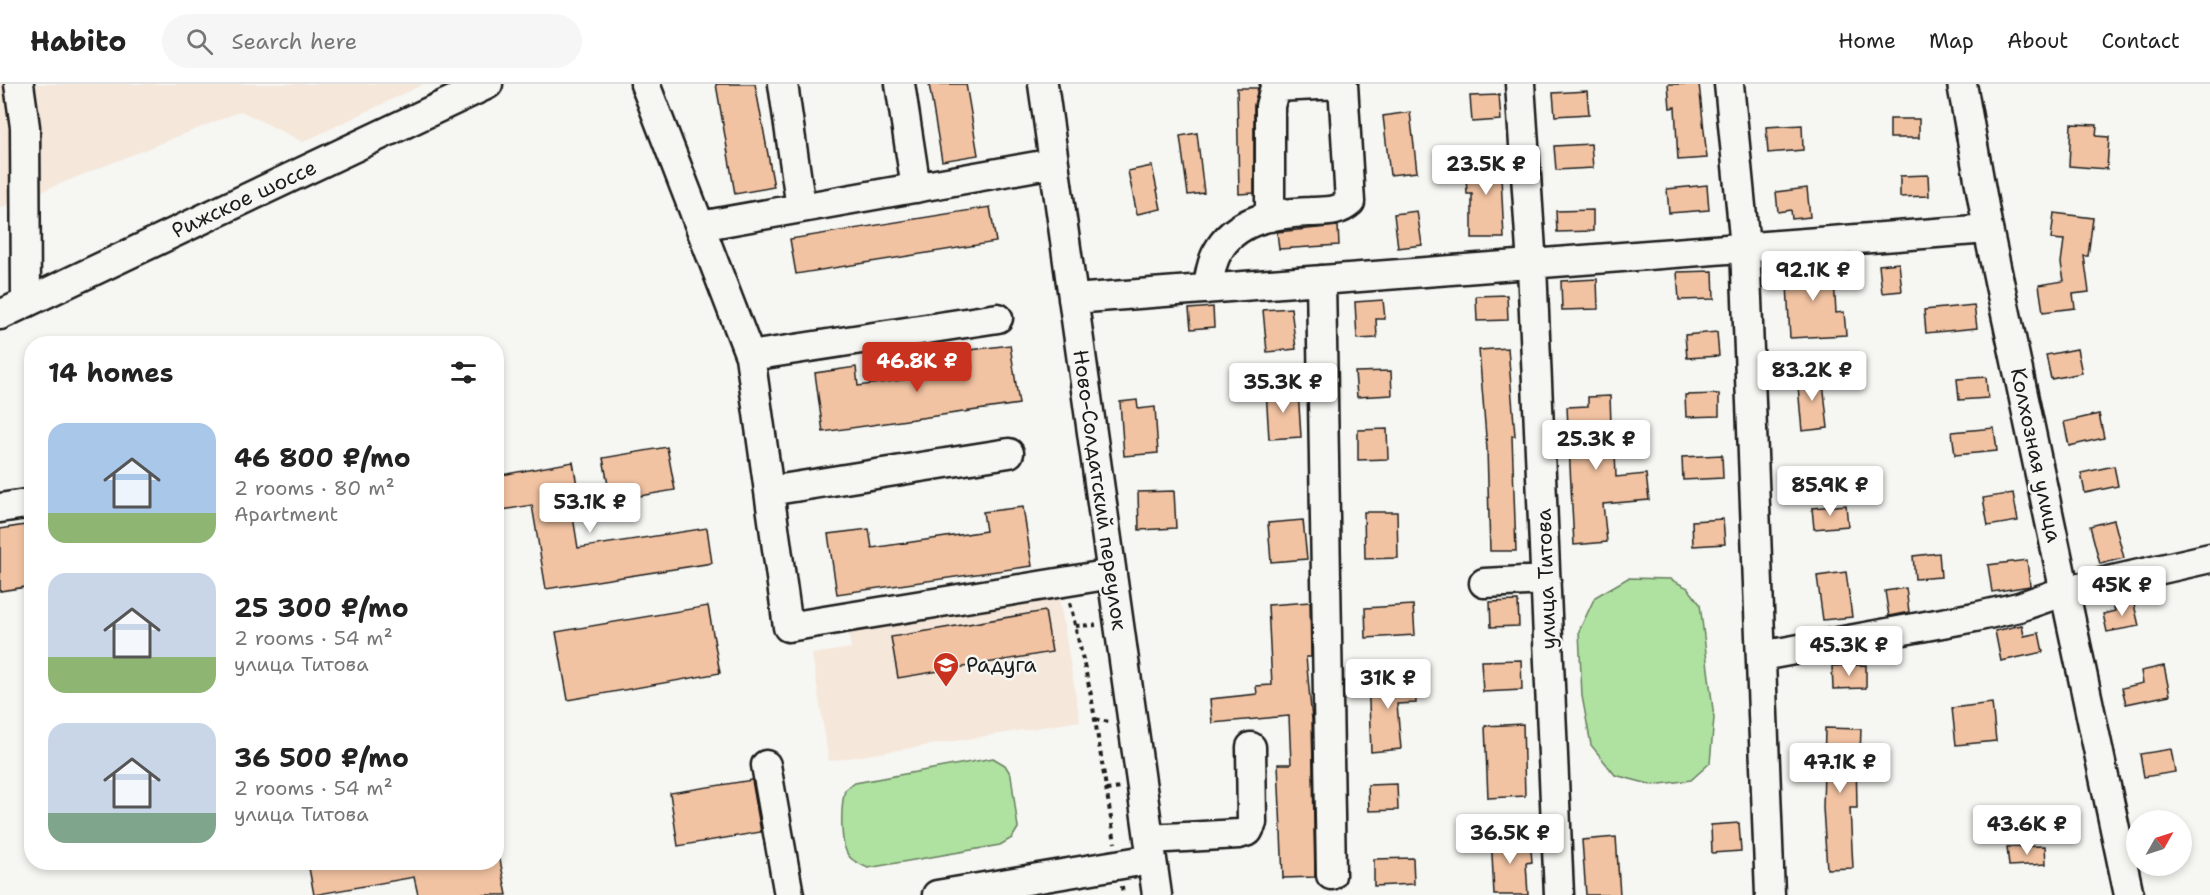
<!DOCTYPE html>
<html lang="en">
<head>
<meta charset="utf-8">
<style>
	:root { --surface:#fff; --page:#f6f6f6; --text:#222; --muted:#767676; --line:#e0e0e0; --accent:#c8321e }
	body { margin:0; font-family:"Shantell Sans",sans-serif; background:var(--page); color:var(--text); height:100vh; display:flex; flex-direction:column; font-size:22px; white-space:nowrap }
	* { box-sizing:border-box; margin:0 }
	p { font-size:20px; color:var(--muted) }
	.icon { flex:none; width:33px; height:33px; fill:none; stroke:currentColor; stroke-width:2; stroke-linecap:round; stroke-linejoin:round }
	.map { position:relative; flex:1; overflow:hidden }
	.panel { position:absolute; left:24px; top:252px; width:480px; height:534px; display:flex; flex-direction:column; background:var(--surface); border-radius:24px; box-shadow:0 3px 9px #0003 }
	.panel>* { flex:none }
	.needle { width:39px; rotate:51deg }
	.tools { position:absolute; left:2126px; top:726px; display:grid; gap:12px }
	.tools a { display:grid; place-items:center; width:66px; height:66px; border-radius:50%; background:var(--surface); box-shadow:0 3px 9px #0003; font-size:30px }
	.price { position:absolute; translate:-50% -51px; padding:0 14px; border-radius:6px; background:#fff; color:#222; font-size:20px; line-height:39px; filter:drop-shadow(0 2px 3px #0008) }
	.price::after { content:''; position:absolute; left:50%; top:36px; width:18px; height:14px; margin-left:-9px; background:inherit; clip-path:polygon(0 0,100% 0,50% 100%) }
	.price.on { background:var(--accent); color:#fff }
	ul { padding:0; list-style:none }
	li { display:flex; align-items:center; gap:18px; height:150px; padding:0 24px }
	li span { display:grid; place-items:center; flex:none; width:168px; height:120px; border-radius:18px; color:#555 }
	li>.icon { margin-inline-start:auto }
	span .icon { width:72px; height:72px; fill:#fffc; stroke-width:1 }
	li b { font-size:26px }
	h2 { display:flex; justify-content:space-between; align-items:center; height:72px; padding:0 24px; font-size:26px }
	header { display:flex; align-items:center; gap:36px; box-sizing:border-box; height:84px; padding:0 30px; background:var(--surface); border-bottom:2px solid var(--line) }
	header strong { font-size:28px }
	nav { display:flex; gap:33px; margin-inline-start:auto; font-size:21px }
	.search { width:420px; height:54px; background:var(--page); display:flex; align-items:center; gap:15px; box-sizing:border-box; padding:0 21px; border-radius:33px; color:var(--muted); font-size:22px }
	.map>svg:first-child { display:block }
</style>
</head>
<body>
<header>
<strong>Habito</strong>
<div class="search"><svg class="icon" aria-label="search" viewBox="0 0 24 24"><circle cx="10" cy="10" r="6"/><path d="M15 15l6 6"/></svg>Search here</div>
<nav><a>Home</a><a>Map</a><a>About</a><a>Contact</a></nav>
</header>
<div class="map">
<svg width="2210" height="811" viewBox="0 0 2210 811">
	<rect width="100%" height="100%" fill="#f6f6f2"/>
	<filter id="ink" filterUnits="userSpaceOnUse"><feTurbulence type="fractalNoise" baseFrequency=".0167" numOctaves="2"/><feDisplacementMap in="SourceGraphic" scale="12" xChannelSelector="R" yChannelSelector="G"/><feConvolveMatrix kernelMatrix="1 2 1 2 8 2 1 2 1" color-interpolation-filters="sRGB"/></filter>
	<g filter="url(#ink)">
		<path fill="#f5e7da" d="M 0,0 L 424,0 L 303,58 L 241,27 L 0,124 Z
			M 1059,513 L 1080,637 L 829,677 L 812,570 L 851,564 L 848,547 Z"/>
		<path fill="#afe1a1" stroke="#667e5e" stroke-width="1.5" d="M 1628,494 L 1670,495 L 1688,504 L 1700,520 L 1714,634 L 1710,679 L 1691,696 L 1653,701 L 1615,691 L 1591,661 L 1582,612 L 1579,547 L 1595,513 Z
			M 993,674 L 1005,681 L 1011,691 L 1018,744 L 1012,754 L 1000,761 L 868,784 C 860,780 849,776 846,767 C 840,753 841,720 845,706 L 855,699 Z"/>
		<path fill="#f2c3a2" stroke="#1c1c1c" stroke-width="1.5" d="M 716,0 L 755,0 L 774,103 L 735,110 Z
			M 929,0 L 966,0 L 978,71 L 942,77 Z
			M 1668,0 L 1699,0 L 1707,74 L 1678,76 L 1675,23 L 1670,24 Z
			M 1237,4 L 1258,4 L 1254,22 L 1254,109 L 1239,110 Z
			M 1587,7 L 1589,30 L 1555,32 L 1553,9 Z
			M 1499,11 L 1501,36 L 1472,38 L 1470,12 Z
			M 1410,28 L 1417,88 L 1390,91 L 1383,32 Z
			M 1890,35 L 1919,35 L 1919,54 L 1890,54 Z
			M 2071,40 L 2097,41 L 2096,52 L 2109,53 L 2107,85 L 2069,82 Z
			M 1802,41 L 1803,66 L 1768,69 L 1766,43 Z
			M 1197,49 L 1204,109 L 1188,111 L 1180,52 Z
			M 1591,60 L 1593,84 L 1556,86 L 1554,62 Z
			M 1500,72 L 1504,154 L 1472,154 L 1472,110 L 1467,110 L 1465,74 Z
			M 1152,82 L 1161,125 L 1137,130 L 1128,87 Z
			M 1928,91 L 1929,112 L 1900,113 L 1900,92 Z
			M 1707,101 L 1709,126 L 1669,129 L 1667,105 Z
			M 1807,104 L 1810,133 L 1792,135 L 1791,126 L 1778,128 L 1776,108 Z
			M 990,123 L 996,158 L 796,190 L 790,155 Z
			M 1593,126 L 1593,147 L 1557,148 L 1556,127 Z
			M 1417,127 L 1422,161 L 1398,164 L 1394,130 Z
			M 2054,129 L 2093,134 L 2088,172 L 2084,172 L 2089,208 L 2073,210 L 2075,224 L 2043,228 L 2039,201 L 2064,197 L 2061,179 L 2064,156 L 2051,155 Z
			M 1338,142 L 1339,161 L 1279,165 L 1277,148 Z
			M 1833,179 L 1836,229 L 1844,228 L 1846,251 L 1790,254 L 1786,183 Z
			M 1899,179 L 1902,207 L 1882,209 L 1879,181 Z
			M 1713,187 L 1714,215 L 1679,216 L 1677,188 Z
			M 1597,195 L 1598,225 L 1562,226 L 1561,197 Z
			M 1507,211 L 1508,236 L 1477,237 L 1476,212 Z
			M 1383,216 L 1385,235 L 1376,235 L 1377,254 L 1357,255 L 1355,218 Z
			M 1974,221 L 1977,244 L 1926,249 L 1924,226 Z
			M 1213,223 L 1214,243 L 1191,245 L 1189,225 Z
			M 1291,224 L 1296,265 L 1267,268 L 1263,226 Z
			M 1717,248 L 1719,272 L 1687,274 L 1685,251 Z
			M 1010,261 L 1019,320 L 823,348 L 815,289 L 856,283 L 858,302 L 973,286 L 970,266 Z
			M 1508,264 L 1515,352 L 1512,352 L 1516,467 L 1490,467 L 1487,365 L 1479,266 Z
			M 2077,265 L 2082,289 L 2051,295 L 2046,271 Z
			M 1391,287 L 1392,311 L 1357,313 L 1355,288 Z
			M 1822,289 L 1828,344 L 1802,347 L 1797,291 Z
			M 1986,293 L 1988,314 L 1959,316 L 1957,295 Z
			M 1298,306 L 1301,353 L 1269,355 L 1266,307 Z
			M 1719,310 L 1719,332 L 1686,333 L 1685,311 Z
			M 1610,312 L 1612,369 L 1615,369 L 1616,393 L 1646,390 L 1649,416 L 1603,420 L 1607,458 L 1574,461 L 1567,323 L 1588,322 L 1588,313 Z
			M 1137,316 L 1138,325 L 1155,323 L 1158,369 L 1124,372 L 1120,318 Z
			M 2099,330 L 2104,354 L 2069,362 L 2064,338 Z
			M 1994,344 L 1997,367 L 1955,371 L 1952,348 Z
			M 1387,345 L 1388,375 L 1358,376 L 1358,346 Z
			M 667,363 L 675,406 L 611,417 L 603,374 Z
			M 1722,371 L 1723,394 L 1683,396 L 1682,373 Z
			M 573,378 L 580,419 L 571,420 L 578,464 L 707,444 L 712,479 L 546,505 L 532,421 L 496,427 L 496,392 Z
			M 2114,382 L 2118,402 L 2085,409 L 2081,389 Z
			M 1174,407 L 1176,444 L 1139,446 L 1138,408 Z
			M 2013,409 L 2018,437 L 1988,442 L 1983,414 Z
			M 1846,421 L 1848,442 L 1814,445 L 1812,424 Z
			M 1023,423 L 1032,482 L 837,510 L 828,450 L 869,445 L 872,464 L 986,447 L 983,428 Z
			M 1364,428 L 1397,428 L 1398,474 L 1365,475 Z
			M 1723,435 L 1725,460 L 1693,462 L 1692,437 Z
			M 1303,436 L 1307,475 L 1271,478 L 1268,439 Z
			M 2114,436 L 2124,474 L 2100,480 L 2090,442 Z
			M 32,440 L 32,502 L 0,507 L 0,445 Z
			M 1939,469 L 1941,493 L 1915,495 L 1913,472 Z
			M 2027,476 L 2030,502 L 1992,508 L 1988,481 Z
			M 1846,488 L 1852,533 L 1823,536 L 1817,492 Z
			M 1906,504 L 1909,528 L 1889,532 L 1885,507 Z
			M 2133,516 L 2139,542 L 2107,548 L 2103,530 L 2115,527 L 2113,520 Z
			M 1518,517 L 1519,542 L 1491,543 L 1490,518 Z
			M 1310,518 L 1311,573 L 1306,573 L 1312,636 L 1315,793 L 1283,794 L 1278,680 L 1291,680 L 1289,632 L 1212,639 L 1210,615 L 1257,610 L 1256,602 L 1272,601 L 1268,521 Z
			M 1413,521 L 1415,551 L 1366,554 L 1365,524 Z
			M 708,522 L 720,589 L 568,616 L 556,548 Z
			M 1045,527 L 1052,568 L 898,594 L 891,553 Z
			M 2022,541 L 2024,552 L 2039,549 L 2043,568 L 2001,577 L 1995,547 Z
			M 1521,576 L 1522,606 L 1483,608 L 1481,577 Z
			M 1866,581 L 1866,604 L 1833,605 L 1832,582 Z
			M 2164,582 L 2170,611 L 2126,620 L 2122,604 L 2143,599 L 2141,587 Z
			M 1415,592 L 1416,619 L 1397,620 L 1401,665 L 1371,668 L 1368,594 Z
			M 1992,619 L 1996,657 L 1956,661 L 1952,624 Z
			M 1523,640 L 1525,712 L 1488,714 L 1485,642 Z
			M 1825,644 L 1861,645 L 1860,671 L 1856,671 L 1857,724 L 1850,724 L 1853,784 L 1827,785 L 1823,724 Z
			M 2171,665 L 2175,688 L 2144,693 L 2140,670 Z
			M 752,696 L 761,748 L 678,762 L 670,709 Z
			M 1397,700 L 1398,726 L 1369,727 L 1368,701 Z
			M 1739,739 L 1741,767 L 1712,769 L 1711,741 Z
			M 1491,750 L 1506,750 L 1506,755 L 1530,754 L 1532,778 L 1526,779 L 1528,811 L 1494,811 Z
			M 1616,753 L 1620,811 L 1586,811 L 1582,756 Z
			M 2045,762 L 2046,780 L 2009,782 L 2007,763 Z
			M 1413,774 L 1414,800 L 1374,802 L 1374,775 Z
			M 496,776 L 500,776 L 507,811 L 418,811 L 414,793 L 314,811 L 309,784 L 338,778 L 468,778 L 469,782 Z"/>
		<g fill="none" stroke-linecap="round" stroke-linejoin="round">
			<g stroke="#1c1c1c" stroke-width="33">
				<path id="minor" d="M 19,0 L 25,43 L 26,218
					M 645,0 L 750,272 L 788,543 L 1112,490
					M 783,0 L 801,124
					M 900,0 L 916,104
					M 1043,0 L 1157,811
					M 1520,0 L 1532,182 L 1559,811
					M 1729,0 L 1745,163 L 1770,811
					M 1962,0 L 1988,145 L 2129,811
					M 1270,133 L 1270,22 L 1275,3 L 1341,0
					M 700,142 L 1054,79
					M 1321,196 L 1331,791
					M 1207,205 C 1210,193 1211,179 1217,169 C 1235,135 1275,129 1310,128 C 1325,127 1338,129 1350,118 L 1343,0
					M 1073,215 L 1988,145
					M 0,231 L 488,0
					M 750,272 L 998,234
					M 769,407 L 1009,369
					M 0,424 L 32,419
					M 1484,499 L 1546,496
					M 1761,572 L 1975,533 L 2019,523 L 2065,507 L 2210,474
					M 766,681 L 789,811
					M 1149,755 L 1239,750 L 1248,747 L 1252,739 L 1251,663
					M 937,811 L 1152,775"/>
			</g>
			<path stroke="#1c1c1c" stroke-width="4" stroke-dasharray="4.5 4.5" stroke-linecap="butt" d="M 1070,519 L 1091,611 L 1115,759
				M 1075,542 L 1096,541
				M 1095,635 L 1109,638
				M 1106,706 L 1121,704
				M 1122,802 L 1123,811"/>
			<use href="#minor" stroke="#f6f6f2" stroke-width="28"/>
		</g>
	</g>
	<defs>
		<g id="school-pin" transform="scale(1.35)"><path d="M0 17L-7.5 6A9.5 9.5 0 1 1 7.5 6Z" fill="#c8321e" stroke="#f6f6f2"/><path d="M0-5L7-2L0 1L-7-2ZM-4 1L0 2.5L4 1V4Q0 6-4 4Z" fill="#fff"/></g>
	</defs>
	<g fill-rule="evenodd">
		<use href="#school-pin" x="946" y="581"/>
	</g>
	<g text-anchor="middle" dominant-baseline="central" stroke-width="5" stroke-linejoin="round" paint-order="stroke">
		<g font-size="21" fill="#1c1c1c" stroke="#f6f6f2">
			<text transform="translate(244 115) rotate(-25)">Рижское шоссе</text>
			<text transform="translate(2036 371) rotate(78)">Колхозная улица</text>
			<text transform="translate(1100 406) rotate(82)">Ново-Солдатский переулок</text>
			<text transform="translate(1546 495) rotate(-92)">улица Титова</text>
		</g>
		<g font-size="21" fill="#1c1c1c" stroke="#f6f6f2" text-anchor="start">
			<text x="966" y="581">Радуга</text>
		</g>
	</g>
</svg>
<div class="tools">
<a><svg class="needle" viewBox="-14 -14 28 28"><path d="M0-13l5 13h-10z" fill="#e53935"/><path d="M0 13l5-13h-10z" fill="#767676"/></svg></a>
</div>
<b class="price" style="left:1486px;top:112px">23.5K ₽</b>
<b class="price" style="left:1813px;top:218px">92.1K ₽</b>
<b class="price on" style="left:917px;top:309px">46.8K ₽</b>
<b class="price" style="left:1812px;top:318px">83.2K ₽</b>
<b class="price" style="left:1283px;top:330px">35.3K ₽</b>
<b class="price" style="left:1596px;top:387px">25.3K ₽</b>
<b class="price" style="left:1830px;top:433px">85.9K ₽</b>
<b class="price" style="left:590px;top:450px">53.1K ₽</b>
<b class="price" style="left:2122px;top:533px">45K ₽</b>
<b class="price" style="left:1849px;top:593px">45.3K ₽</b>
<b class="price" style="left:1388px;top:626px">31K ₽</b>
<b class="price" style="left:1840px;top:710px">47.1K ₽</b>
<b class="price" style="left:2027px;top:772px">43.6K ₽</b>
<b class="price" style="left:1510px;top:781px">36.5K ₽</b>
<section class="panel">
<h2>14 homes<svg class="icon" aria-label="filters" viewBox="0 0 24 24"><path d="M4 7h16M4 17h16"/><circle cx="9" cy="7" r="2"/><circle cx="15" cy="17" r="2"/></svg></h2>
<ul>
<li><span style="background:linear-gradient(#a9c7e8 75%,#8fb573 0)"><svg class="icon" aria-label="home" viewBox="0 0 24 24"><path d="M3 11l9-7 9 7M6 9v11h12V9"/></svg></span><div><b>46 800 ₽/mo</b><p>2 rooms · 80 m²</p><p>Apartment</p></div></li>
<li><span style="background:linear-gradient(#c9d6e8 70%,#8fb573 0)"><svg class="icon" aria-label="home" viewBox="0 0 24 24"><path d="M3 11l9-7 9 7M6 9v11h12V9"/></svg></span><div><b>25 300 ₽/mo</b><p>2 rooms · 54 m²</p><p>улица Титова</p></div></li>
<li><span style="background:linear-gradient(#c9d6e8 75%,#7fa58c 0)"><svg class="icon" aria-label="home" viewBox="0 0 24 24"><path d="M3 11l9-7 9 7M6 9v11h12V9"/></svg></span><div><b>36 500 ₽/mo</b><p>2 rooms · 54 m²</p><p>улица Титова</p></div></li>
</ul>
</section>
</div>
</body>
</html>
